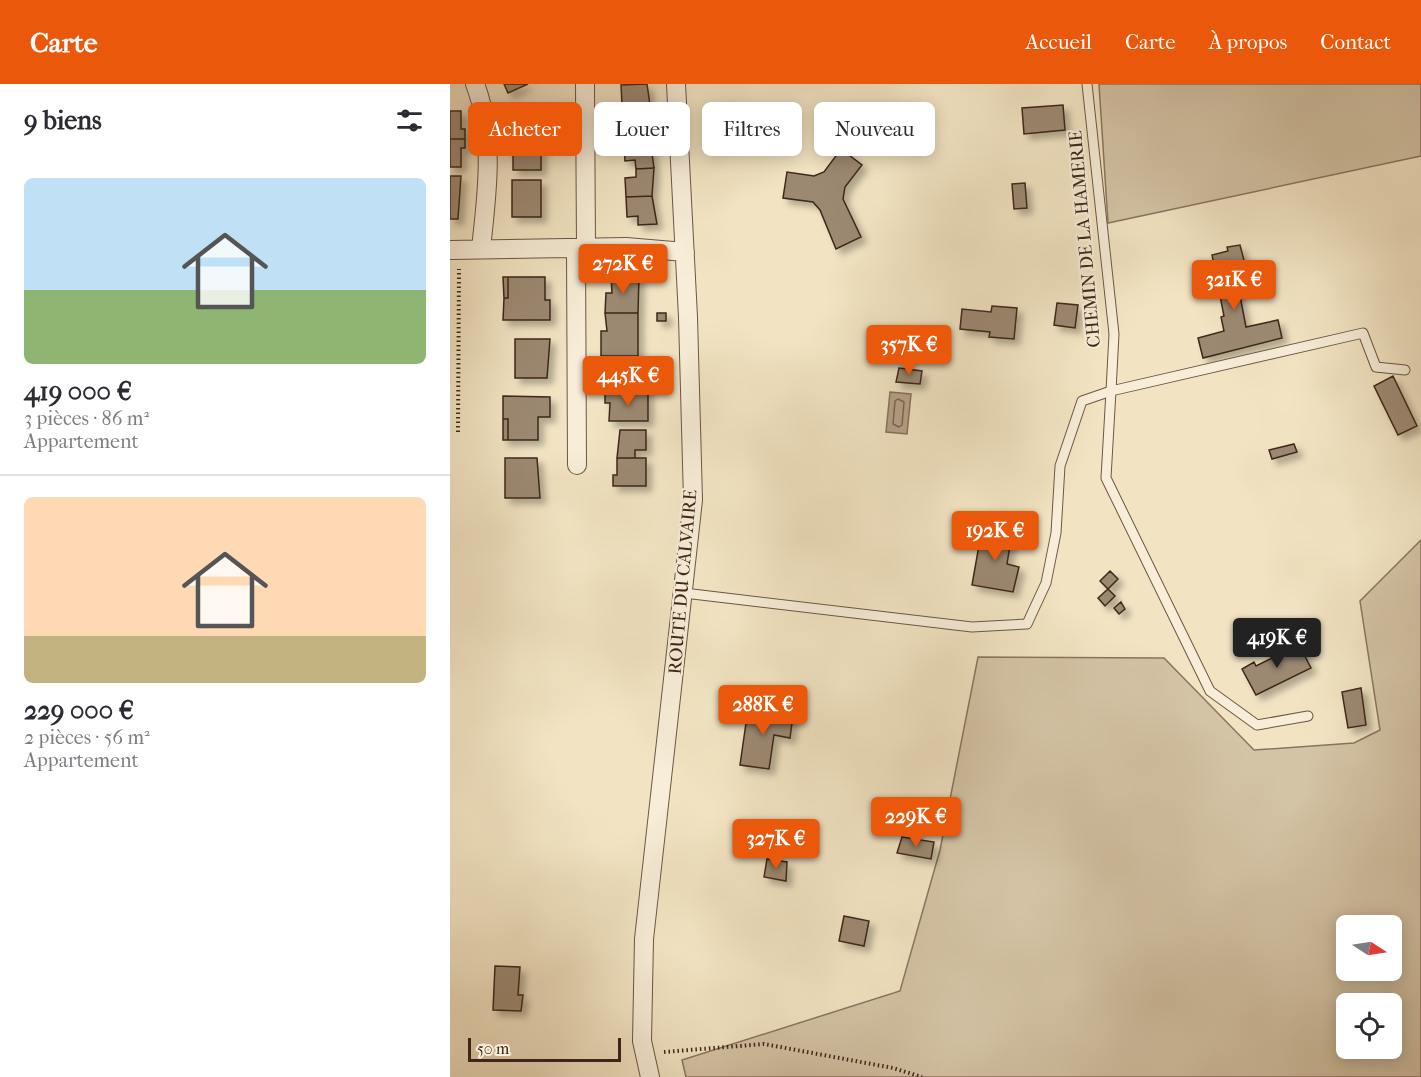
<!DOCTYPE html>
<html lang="fr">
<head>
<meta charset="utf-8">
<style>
	:root { --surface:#fff; --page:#f7f7f7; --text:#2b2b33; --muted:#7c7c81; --line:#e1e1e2; --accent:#ea580c }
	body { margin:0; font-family:"IM FELL French Canon",serif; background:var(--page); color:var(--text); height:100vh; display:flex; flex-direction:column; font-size:22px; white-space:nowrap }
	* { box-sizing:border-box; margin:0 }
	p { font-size:20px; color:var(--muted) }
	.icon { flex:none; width:33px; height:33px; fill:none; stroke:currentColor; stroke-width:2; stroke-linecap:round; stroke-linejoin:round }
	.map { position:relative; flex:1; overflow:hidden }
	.panel { display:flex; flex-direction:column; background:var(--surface); width:450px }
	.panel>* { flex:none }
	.top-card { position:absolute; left:18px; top:18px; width:570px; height:54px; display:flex; gap:12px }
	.needle { width:39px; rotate:102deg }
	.controls { position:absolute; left:886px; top:831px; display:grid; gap:12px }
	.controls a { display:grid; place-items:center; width:66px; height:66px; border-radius:9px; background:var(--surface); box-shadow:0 3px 15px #0003; font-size:30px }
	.scale { position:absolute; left:18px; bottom:15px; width:153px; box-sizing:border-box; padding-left:6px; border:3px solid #3f261a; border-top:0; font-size:16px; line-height:21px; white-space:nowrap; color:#3f261a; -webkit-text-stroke:4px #f7edd8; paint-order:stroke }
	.price { position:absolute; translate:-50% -51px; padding:0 14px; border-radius:6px; background:var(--accent); color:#fff; font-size:20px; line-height:39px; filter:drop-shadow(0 2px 3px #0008) }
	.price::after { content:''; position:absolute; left:50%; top:36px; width:18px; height:14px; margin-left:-9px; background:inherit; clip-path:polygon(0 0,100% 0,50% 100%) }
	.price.selected { background:#222; color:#fff }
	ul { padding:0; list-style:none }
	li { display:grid; align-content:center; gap:12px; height:318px; padding:0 24px }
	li+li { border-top:2px solid var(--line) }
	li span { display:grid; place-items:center; height:186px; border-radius:9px; color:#555 }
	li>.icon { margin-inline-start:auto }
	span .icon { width:108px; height:108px; fill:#fffc; stroke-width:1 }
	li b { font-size:26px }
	h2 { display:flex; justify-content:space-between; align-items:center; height:72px; padding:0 24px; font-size:26px }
	.chip { padding:0 21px; border-radius:9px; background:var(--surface); box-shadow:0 3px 15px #0003; font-size:21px; line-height:54px }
	.chip.selected { background:var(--accent); color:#fff }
	header { display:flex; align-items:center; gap:36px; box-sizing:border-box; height:84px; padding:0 30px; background:var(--accent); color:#fff }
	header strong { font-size:28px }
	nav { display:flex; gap:33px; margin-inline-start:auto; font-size:21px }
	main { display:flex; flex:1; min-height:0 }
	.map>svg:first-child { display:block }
</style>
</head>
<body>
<header>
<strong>Carte</strong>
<nav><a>Accueil</a><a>Carte</a><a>À propos</a><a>Contact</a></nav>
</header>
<main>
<section class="panel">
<h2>9 biens<svg class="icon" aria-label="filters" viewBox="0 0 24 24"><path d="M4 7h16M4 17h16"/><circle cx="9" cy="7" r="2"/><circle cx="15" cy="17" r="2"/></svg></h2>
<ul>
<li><span style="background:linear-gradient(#bfe0f5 60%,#8fb573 0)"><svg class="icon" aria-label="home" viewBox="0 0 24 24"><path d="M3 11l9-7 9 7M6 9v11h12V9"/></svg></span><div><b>419 000 €</b><p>3 pièces · 86 m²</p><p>Appartement</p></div></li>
<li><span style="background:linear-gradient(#ffd9b3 75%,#c2b280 0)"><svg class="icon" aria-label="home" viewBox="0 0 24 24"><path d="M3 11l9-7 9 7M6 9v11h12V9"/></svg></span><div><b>229 000 €</b><p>2 pièces · 56 m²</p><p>Appartement</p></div></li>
</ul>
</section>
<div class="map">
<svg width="971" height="993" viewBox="0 0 971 993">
	<defs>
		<filter id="shadow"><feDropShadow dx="5.5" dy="5.5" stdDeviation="3" flood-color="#0004"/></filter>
	</defs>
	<rect width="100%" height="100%" fill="#f2e4c3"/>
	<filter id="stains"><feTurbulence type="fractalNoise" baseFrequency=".00333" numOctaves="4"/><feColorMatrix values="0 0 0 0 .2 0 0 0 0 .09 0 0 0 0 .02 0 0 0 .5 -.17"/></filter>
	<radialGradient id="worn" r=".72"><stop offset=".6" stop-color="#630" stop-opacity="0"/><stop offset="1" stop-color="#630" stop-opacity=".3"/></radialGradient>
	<path fill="#d4c4a6" stroke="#8a7560" stroke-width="1.5" fill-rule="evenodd" d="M 649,0 L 971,0 L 971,72 L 658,139 Z
		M 971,456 L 971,993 L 236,993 L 232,976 L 450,907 L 490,766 L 528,573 L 714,574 L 804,666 L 904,659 L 930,646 L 910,517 ZM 897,842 L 942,842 L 942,886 L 897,886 ZM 897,920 L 942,920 L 942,964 L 897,964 Z"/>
	<path fill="#b5a38a" stroke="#86715d" stroke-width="1.5" d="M 440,308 L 461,310 L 457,350 L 436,348 Z"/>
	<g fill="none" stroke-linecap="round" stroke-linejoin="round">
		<path stroke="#7a6452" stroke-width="1.5" d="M 448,315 L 454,318 L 452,341 L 449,343 L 443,340 L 445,317 Z"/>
	</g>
	<path fill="#9c8972" stroke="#3f261a" stroke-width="1.5" filter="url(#shadow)" d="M 54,0 L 78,0 L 58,9 Z
		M 197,0 L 201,28 L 183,29 L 183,20 L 172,20 L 171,1 Z
		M 613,21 L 615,46 L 574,50 L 572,24 Z
		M 0,27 L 11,27 L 11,45 L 15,45 L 15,55 L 0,55 Z
		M 201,28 L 202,46 L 199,46 L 200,56 L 174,57 L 173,38 L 183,37 L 183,29 Z
		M 63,30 L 91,30 L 91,59 L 58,58 L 58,47 L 63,47 Z
		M 0,55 L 15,55 L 15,64 L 11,64 L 11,83 L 0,83 Z
		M 200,56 L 204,84 L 186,85 L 185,76 L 175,77 L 174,57 Z
		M 58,58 L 91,59 L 91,86 L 63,86 L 63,69 L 58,69 Z
		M 391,65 L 412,81 L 395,103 L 393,115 L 411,153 L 386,165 L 370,126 L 363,118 L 333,114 L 337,88 L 364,92 L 374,88 Z
		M 204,84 L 202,112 L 176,113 L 175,94 L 186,93 L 186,85 Z
		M 0,92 L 11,92 L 8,135 L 0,135 Z
		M 62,96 L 91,96 L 91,133 L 62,133 Z
		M 575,99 L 577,124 L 564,125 L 562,100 Z
		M 202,112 L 207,140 L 188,141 L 188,132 L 177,133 L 176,113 Z
		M 790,161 L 796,184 L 785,186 L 796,243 L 828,236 L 832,254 L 753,274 L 748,254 L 774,247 L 771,233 L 774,232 L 762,171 L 778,167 L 777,163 Z
		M 161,192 L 189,192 L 188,229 L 155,229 L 156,209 L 162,209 Z
		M 53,193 L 58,193 L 58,214 L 54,214 Z
		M 58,193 L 95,193 L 95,216 L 100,216 L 100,236 L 53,236 L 54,214 L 58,214 Z
		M 607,219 L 628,221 L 625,244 L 604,241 Z
		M 542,222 L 567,224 L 564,255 L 539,253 L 540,248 L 510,245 L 512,225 L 541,228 Z
		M 155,229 L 188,229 L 188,272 L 151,272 L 151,247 L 157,247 Z
		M 207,229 L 216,229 L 216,237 L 207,237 Z
		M 65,255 L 100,255 L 97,294 L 65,294 Z
		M 159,281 L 198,281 L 198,309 L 155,309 L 155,299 L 159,299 Z
		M 449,284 L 472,287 L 470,300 L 446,298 Z
		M 943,292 L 967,342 L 948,351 L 924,302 Z
		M 155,309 L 198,309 L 198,337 L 159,337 L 160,319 L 155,319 Z
		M 53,312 L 100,313 L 100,333 L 88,333 L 88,356 L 58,356 L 58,335 L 53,335 Z
		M 53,335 L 58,335 L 58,356 L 53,356 Z
		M 170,346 L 196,346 L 196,366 L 185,366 L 185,374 L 167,374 Z
		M 844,360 L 847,368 L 822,375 L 819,366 Z
		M 55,374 L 87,374 L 90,414 L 55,414 Z
		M 167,374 L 196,374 L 196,402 L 163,402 L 163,391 L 167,391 Z
		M 532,444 L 562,449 L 557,480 L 569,483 L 563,508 L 522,501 Z
		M 660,487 L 668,495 L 658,505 L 650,497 Z
		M 658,505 L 665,512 L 655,522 L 648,514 Z
		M 671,518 L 675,525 L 669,530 L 664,524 Z
		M 847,557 L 861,584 L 806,611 L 792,585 L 804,578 L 806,582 L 838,566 L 835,562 Z
		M 911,604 L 916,641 L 898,644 L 892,608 Z
		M 298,625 L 343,631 L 340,654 L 324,651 L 319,685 L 290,681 Z
		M 452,753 L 484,758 L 481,775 L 447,769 Z
		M 317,775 L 337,778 L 336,797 L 314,793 Z
		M 394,832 L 419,837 L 414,862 L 389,857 Z
		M 45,882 L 70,883 L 68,911 L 73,911 L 71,927 L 43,926 Z"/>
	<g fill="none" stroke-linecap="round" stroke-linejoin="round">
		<g stroke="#6c5644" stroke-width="11">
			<path id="lane" d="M 637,0 L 664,250 L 661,307 L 913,249 L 926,283 L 955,286
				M 234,509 L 522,543 L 577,540 L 596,499 L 606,449 L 610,382 L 632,317 L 661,307 L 656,394 L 760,607 L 807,641 L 858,632"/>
		</g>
		<g stroke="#6c5644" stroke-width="20">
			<path id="street" d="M 25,0 C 45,52 37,110 31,164
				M 135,0 L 136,164
				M 126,164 L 127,381
				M 0,166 L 176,163 L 235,168
				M 200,993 L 192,957 L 194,855 L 243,416 L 238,233 L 226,0"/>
		</g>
		<path stroke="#3f261a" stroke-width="4" stroke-dasharray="1.5 3" stroke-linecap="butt" d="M 8,348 L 9,185
			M 214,968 L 314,960 L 443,984 L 472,993"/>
		<use href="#lane" stroke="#f7edd8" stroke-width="9"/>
		<use href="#street" stroke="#f7edd8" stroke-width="18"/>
	</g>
	<g text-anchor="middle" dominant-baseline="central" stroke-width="4.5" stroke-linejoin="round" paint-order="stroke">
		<g font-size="18" fill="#3f261a" stroke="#f7edd8">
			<text transform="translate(635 155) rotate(-95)">CHEMIN DE LA HAMERIE</text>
			<text transform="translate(233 498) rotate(-85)">ROUTE DU CALVAIRE</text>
		</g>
	</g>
	<rect width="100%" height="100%" filter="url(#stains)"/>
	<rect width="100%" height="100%" fill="url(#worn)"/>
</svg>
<div class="controls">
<a><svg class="needle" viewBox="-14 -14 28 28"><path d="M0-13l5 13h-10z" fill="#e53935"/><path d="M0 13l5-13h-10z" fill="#7c7c81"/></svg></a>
<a><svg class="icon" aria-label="locate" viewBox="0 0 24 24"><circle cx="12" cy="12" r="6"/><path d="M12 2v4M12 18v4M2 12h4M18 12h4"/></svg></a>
</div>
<div class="scale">50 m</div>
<b class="price" style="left:173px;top:211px">272K €</b>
<b class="price" style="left:784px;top:227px">321K €</b>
<b class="price" style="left:459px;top:292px">357K €</b>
<b class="price" style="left:178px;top:323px">445K €</b>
<b class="price" style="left:545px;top:478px">192K €</b>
<b class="price selected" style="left:827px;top:585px">419K €</b>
<b class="price" style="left:313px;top:652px">288K €</b>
<b class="price" style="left:466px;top:764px">229K €</b>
<b class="price" style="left:326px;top:786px">327K €</b>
<div class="top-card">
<a class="chip selected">Acheter</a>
<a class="chip">Louer</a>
<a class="chip">Filtres</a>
<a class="chip">Nouveau</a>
</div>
</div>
</main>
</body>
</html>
